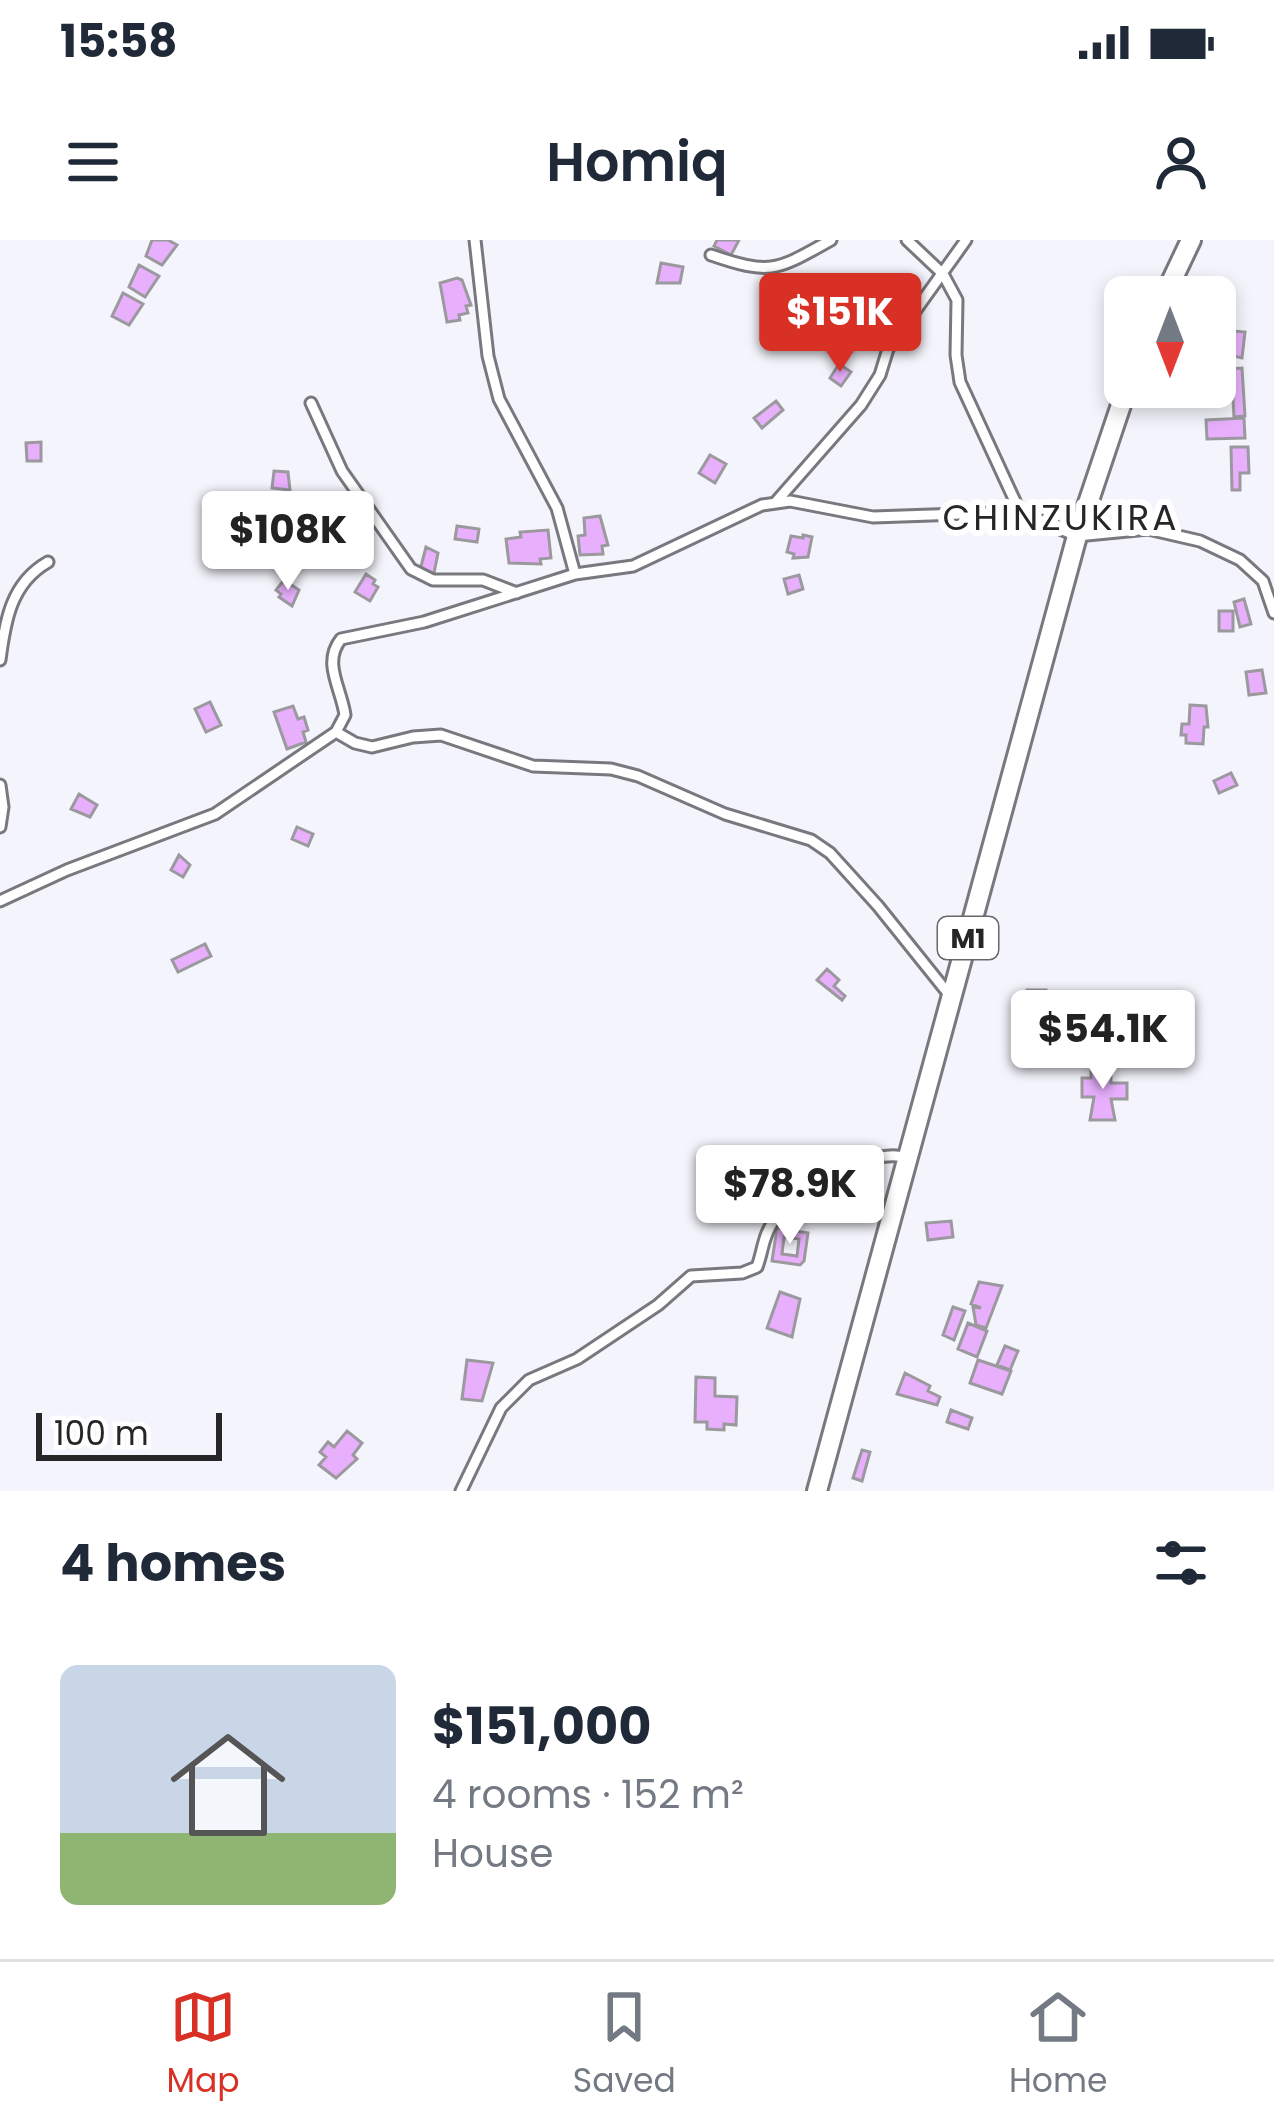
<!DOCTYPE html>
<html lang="en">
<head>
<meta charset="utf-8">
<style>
	:root { --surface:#fff; --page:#f2f2f3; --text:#1f2937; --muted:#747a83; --line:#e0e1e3; --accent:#d93025 }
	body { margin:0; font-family:Poppins,sans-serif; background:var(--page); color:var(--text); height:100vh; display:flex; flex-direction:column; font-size:45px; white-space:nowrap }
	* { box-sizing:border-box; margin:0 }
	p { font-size:39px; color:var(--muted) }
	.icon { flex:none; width:66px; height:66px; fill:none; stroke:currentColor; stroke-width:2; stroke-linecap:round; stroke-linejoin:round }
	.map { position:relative; height:1251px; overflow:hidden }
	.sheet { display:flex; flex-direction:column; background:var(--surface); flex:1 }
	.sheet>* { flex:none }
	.needle { width:78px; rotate:180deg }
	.fabs { position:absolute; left:1104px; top:36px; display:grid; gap:24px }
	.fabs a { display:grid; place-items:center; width:132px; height:132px; border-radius:18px; background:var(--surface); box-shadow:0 6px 18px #0003; font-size:60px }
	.scale { position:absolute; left:36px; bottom:30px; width:186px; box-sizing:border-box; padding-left:12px; border:6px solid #262629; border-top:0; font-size:33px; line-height:42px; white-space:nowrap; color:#262629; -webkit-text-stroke:9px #fff; paint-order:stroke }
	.price { position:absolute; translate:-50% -102px; padding:0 27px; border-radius:12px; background:#fff; color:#222; font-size:39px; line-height:78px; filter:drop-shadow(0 3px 6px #0008) }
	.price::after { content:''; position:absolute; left:50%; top:72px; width:36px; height:27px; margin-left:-18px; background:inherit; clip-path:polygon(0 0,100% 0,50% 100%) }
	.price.on { background:var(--accent); color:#fff }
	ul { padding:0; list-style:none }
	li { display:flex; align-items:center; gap:36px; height:300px; padding:0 60px }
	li+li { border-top:3px solid var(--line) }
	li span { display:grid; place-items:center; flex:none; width:336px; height:240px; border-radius:18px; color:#555 }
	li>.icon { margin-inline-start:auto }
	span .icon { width:144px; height:144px; fill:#fffc; stroke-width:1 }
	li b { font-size:51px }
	h2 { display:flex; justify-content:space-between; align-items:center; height:144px; padding:0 60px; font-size:51px }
	.status { display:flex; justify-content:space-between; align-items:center; height:84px; padding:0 60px; background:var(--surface); direction:ltr }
	.status svg { height:33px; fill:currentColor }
	header { display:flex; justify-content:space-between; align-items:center; height:156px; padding:0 60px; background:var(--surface); font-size:54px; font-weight:600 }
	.tab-bar { display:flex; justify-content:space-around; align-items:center; height:168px; border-top:3px solid var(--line); background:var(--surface); font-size:33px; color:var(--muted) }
	.tab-bar a { display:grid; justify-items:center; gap:6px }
	.tab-bar .on { color:var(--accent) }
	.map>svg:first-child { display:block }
</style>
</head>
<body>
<div class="status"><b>15:58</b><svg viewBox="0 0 49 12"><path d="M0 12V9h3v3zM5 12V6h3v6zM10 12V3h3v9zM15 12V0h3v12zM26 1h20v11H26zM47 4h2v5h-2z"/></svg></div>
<header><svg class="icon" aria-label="menu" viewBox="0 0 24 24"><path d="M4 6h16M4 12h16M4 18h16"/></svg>Homiq<svg class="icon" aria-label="person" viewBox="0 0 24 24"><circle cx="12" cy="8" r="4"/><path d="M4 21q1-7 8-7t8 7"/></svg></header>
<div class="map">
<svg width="1274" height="1251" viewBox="0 0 1274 1251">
	<rect width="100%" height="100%" fill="#f4f5fc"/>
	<path fill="#e7affc" stroke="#9c999e" stroke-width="3" fill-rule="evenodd" d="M 152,0 L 168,0 L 177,5 L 162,25 L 146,16 Z
		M 717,0 L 739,0 L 731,15 L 714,6 Z
		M 661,23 L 683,27 L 680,43 L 657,43 Z
		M 139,25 L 159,36 L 145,57 L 129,47 Z
		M 457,38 L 462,40 L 471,65 L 466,66 L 468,73 L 459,75 L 460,80 L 447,82 L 440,43 Z
		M 123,53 L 143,64 L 129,85 L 112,76 Z
		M 831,68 L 840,74 L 830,94 L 818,86 Z
		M 877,69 L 886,76 L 868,107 L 844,93 L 860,76 L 868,82 Z
		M 1222,90 L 1245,92 L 1242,118 L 1220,113 Z
		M 839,124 L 851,132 L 841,146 L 830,138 Z
		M 1242,128 L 1245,176 L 1234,177 L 1232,140 L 1227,141 L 1226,129 Z
		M 776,161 L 783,170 L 762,188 L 754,178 Z
		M 1244,178 L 1245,198 L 1207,199 L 1206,180 Z
		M 41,202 L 41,221 L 27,221 L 26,203 Z
		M 1231,207 L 1248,207 L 1249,233 L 1240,233 L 1240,250 L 1232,250 Z
		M 710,215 L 726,224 L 715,243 L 699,233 Z
		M 274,231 L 288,232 L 290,250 L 272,248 Z
		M 600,276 L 608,305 L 602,306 L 603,314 L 580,315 L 578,296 L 585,295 L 584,278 Z
		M 457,286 L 479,289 L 477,302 L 455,299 Z
		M 548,290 L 551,318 L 540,319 L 541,324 L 509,323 L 506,299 L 521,297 L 520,292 Z
		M 803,295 L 812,297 L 808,317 L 793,318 L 794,314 L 787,312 L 791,296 L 803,298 Z
		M 426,307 L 438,313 L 434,333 L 420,330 Z
		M 366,334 L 375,340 L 373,344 L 378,347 L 370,361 L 355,352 Z
		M 799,335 L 803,349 L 788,354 L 784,339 Z
		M 284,340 L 299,350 L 292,366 L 279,357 L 281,354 L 276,350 Z
		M 1244,359 L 1251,384 L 1240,387 L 1234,362 Z
		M 1219,371 L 1233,371 L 1233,391 L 1219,391 Z
		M 1262,430 L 1266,453 L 1249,455 L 1246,432 Z
		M 210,462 L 221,485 L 206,492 L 195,469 Z
		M 1190,465 L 1206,466 L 1208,487 L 1204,487 L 1203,504 L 1186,503 L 1186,495 L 1181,495 L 1182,484 L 1189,484 Z
		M 293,466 L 298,479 L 304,477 L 308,490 L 303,492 L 306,502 L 287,509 L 274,472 Z
		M 1231,533 L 1237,545 L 1219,553 L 1214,541 Z
		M 79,554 L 97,565 L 90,577 L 71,569 Z
		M 297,587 L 313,594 L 308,606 L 292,599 Z
		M 179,615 L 190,625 L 183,637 L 171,630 Z
		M 205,704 L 211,716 L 178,732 L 172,720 Z
		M 827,729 L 839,740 L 834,746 L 845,756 L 842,760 L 817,740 Z
		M 1027,750 L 1046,750 L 1046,775 L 1036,774 L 1036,762 L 1027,762 Z
		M 1091,825 L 1111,825 L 1111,843 L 1127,843 L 1127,859 L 1111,859 L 1115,880 L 1090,880 L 1094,857 L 1082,857 L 1082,838 L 1091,838 Z
		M 951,981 L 953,997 L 928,1000 L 926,983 Z
		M 777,988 L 808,993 L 804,1021 L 800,1025 L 772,1021 ZM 784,997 L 799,999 L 797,1016 L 782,1014 Z
		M 979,1042 L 1002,1046 L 986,1088 L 976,1085 L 973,1067 L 981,1068 L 971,1064 Z
		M 780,1052 L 800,1059 L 792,1097 L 767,1088 Z
		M 953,1067 L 965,1071 L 954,1100 L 943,1095 Z
		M 968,1083 L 987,1091 L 977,1117 L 958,1109 Z
		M 1005,1106 L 1018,1111 L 1010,1130 L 997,1125 Z
		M 467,1120 L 493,1123 L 482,1161 L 462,1159 Z
		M 978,1120 L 1011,1131 L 1002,1154 L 970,1143 Z
		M 905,1133 L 930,1146 L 928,1151 L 940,1157 L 937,1165 L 897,1154 Z
		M 696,1137 L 715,1138 L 715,1156 L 737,1157 L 736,1185 L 724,1184 L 724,1190 L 707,1189 L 707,1182 L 695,1182 Z
		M 951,1170 L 972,1178 L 968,1189 L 947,1182 Z
		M 347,1191 L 362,1203 L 353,1215 L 357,1219 L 336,1238 L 319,1225 L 326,1217 L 320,1212 L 328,1202 L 334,1207 Z
		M 862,1210 L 870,1212 L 862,1241 L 853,1238 Z"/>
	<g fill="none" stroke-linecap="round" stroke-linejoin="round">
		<g stroke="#78787e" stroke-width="15">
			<path id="street" d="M 475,0 L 488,116 L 499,159 L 557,268 L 575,334
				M 907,0 L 943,34 L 957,60 L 956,115 L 960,142 L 1020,272
				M 711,15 C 772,36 777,30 831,0
				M 311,163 L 342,231 L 411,329 L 433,340 L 483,340 L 517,353
				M 775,263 L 861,165 L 880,135 L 888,109 L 966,0
				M 0,420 C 5,381 11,343 48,322
				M 336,492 L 355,503 L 372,507 L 413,497 L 441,495 L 533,526 L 611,529 L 638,536 L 725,574 L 811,600 L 830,613 L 878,666 L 951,757
				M 0,545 L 3,567 L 0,587
				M 0,661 L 67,630 L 215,574 L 336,492 L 345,475 C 341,447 322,423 341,399 L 424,382 L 575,334 L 633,326 L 762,265 L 790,261 L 873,277 L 1020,272 L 1077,296 L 1148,289 L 1200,301 L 1240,320 L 1263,341 L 1274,373
				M 461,1251 L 501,1168 L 529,1140 L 577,1119 L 658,1065 L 691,1036 L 742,1033 L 757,1027 C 763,1011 763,996 773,982 C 796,951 870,905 908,918"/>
		</g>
		<g stroke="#78787e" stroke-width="24">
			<path id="highway" d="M 1164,57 L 1191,0
				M 817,1251 L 1077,296 L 1127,147"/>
		</g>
		<use href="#street" stroke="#fff" stroke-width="9"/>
		<use href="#highway" stroke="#fff" stroke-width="18"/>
	</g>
	<g text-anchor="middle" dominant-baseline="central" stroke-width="12" stroke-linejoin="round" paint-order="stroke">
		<rect fill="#fff" stroke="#676769" stroke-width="3" x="938" y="677" width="60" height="42" rx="9"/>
		<g font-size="27" font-weight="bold" fill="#262629">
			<text x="968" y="698">M1</text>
		</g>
		<g font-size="36" letter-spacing="3" fill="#262629" stroke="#fff">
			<text x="1061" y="277">CHINZUKIRA</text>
		</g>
	</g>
</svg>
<div class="fabs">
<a><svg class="needle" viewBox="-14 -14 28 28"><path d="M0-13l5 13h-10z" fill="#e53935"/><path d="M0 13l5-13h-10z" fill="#747a83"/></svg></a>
</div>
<div class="scale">100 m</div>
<b class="price on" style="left:840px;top:135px">$151K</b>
<b class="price" style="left:288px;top:353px">$108K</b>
<b class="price" style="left:1103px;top:852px">$54.1K</b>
<b class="price" style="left:790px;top:1007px">$78.9K</b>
</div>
<section class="sheet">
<h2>4 homes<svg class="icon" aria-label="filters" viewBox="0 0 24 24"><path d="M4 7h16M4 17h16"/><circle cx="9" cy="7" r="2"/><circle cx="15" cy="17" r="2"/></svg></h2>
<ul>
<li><span style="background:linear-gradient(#c9d6e8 70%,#8fb573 0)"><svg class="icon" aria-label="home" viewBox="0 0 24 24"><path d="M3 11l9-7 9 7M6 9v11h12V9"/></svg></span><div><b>$151,000</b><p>4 rooms · 152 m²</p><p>House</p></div></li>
</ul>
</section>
<nav class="tab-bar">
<a class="on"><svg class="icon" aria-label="map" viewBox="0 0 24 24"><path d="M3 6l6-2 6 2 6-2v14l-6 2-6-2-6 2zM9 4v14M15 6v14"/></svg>Map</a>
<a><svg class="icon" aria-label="saved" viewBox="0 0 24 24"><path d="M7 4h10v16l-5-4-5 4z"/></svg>Saved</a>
<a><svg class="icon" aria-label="home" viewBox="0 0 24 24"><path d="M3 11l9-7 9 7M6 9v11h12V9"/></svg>Home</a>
</nav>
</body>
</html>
